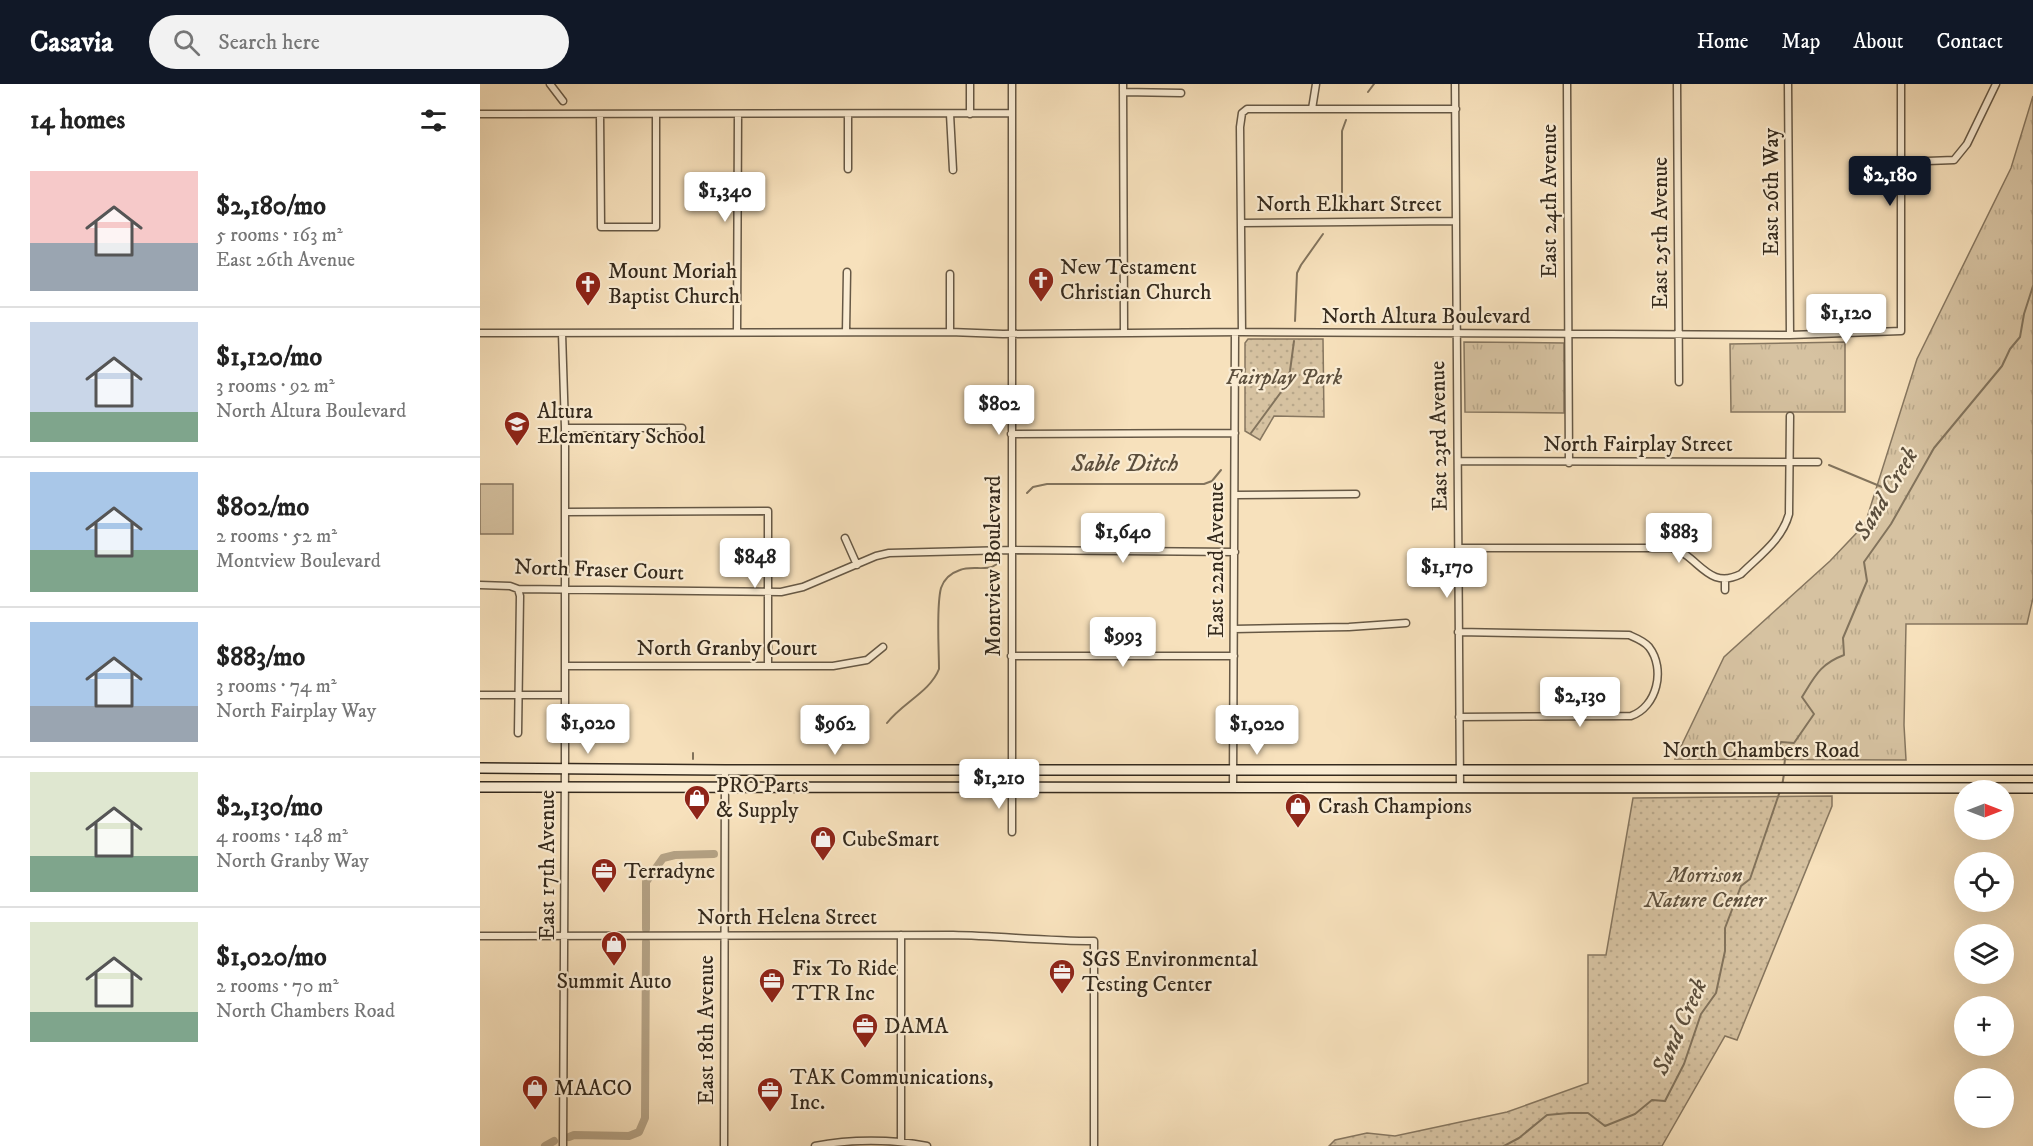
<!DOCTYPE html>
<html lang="en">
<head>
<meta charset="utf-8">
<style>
	:root { --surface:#fff; --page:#f2f2f2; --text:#222; --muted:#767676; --line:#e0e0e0; --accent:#111827 }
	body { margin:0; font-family:"IM FELL DW Pica",serif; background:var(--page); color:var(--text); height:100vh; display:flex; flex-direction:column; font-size:22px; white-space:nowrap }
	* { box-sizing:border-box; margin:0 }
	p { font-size:20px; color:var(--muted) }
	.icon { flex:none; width:33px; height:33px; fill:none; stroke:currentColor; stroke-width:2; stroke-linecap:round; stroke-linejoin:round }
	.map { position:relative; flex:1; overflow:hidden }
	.details { display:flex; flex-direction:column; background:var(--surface); width:480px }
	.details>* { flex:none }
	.needle { width:39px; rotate:90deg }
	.fabs { position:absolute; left:1474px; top:696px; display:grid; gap:12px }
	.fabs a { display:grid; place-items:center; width:60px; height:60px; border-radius:50%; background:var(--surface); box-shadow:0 6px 24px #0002; font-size:30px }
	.price { position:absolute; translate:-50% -51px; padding:0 14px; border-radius:6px; background:#fff; color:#222; font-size:20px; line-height:39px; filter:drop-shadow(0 2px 3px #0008) }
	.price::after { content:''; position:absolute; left:50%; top:36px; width:18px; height:14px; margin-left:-9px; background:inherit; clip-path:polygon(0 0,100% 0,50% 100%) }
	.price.active { background:var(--accent); color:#fff }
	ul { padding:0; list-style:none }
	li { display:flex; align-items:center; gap:18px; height:150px; padding:0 30px }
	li+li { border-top:2px solid var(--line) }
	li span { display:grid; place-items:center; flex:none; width:168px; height:120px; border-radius:0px; color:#555 }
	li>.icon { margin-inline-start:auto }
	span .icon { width:72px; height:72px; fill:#fffc; stroke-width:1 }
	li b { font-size:26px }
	h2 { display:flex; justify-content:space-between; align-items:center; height:72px; padding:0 30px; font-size:26px }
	header { display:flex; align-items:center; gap:36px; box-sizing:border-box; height:84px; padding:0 30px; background:var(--accent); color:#fff }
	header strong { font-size:28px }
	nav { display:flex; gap:33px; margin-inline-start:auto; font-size:21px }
	.search { width:420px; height:54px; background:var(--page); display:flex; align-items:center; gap:15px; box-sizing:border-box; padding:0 21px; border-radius:33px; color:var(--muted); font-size:22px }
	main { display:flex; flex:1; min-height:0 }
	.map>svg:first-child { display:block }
</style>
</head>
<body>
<header>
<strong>Casavia</strong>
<div class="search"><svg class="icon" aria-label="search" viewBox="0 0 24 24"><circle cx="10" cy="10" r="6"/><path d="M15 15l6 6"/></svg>Search here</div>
<nav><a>Home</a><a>Map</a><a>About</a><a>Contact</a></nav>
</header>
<main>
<section class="details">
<h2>14 homes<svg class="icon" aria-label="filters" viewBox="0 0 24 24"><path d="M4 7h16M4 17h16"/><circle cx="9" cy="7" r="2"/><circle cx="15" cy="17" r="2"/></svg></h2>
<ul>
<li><span style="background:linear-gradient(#f6c9c9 60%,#9aa5b1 0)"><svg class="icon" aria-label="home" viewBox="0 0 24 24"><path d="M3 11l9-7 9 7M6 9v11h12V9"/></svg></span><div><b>$2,180/mo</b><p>5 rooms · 163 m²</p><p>East 26th Avenue</p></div></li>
<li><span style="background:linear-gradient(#c9d6e8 75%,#7fa58c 0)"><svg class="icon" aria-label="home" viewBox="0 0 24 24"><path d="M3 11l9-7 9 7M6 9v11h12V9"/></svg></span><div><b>$1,120/mo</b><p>3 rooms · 92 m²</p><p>North Altura Boulevard</p></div></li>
<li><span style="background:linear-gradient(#a9c7e8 65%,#7fa58c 0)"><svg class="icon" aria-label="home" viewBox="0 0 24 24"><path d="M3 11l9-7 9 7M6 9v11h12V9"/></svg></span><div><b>$802/mo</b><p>2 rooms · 52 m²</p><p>Montview Boulevard</p></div></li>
<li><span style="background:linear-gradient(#a9c7e8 70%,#9aa5b1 0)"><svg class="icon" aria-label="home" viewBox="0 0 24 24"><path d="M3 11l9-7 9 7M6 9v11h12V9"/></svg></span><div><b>$883/mo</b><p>3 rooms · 74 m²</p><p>North Fairplay Way</p></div></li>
<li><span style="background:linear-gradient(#dfe7d0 70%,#7fa58c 0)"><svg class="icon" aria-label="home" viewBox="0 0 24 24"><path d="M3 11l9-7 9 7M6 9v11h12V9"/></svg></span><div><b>$2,130/mo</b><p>4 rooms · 148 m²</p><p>North Granby Way</p></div></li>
<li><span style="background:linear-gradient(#dfe7d0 75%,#7fa58c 0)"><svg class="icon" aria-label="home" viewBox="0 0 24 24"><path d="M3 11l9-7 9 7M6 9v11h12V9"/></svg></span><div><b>$1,020/mo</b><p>2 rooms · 70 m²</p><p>North Chambers Road</p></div></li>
</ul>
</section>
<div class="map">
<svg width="1553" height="1062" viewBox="0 0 1553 1062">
	<defs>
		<pattern id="grass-tufts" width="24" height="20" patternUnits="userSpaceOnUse" patternTransform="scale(1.5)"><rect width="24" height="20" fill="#d6c2a1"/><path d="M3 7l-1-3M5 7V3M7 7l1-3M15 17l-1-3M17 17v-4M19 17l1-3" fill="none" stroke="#b8a78a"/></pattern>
		<pattern id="park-dots" width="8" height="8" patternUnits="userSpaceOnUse" patternTransform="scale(1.5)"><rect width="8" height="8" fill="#d6c2a1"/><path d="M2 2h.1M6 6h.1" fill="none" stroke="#b8a78a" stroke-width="1.8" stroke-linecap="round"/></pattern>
	</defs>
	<rect width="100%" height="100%" fill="#f7e1bc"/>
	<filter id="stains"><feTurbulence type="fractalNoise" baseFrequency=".00333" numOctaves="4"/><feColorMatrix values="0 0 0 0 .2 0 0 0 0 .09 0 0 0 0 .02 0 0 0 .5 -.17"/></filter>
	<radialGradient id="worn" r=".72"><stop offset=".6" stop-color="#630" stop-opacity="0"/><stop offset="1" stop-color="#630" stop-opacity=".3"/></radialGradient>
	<path fill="url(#grass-tufts)" stroke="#86765f" stroke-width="1.5" d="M 1553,12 L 1553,514 L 1547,540 L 1426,540 L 1424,641 L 1426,676 L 1195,675 L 1244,573 L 1350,477 L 1385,440 L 1437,275 L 1531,84 Z
		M 984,258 L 1084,259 L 1084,329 L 985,328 Z
		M 1365,258 L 1365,328 L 1251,328 L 1250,260 Z"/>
	<path fill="url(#park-dots)" stroke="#86765f" stroke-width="1.5" d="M 768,255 L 843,255 L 844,333 L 794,332 L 780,356 L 765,347 L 765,259 Z
		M 1352,712 L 1352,722 L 1257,956 L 1245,952 L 1182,1062 L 849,1062 L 855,1056 L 887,1049 L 915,1052 L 1027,1028 L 1108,999 L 1108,871 L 1126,871 L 1153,714 Z"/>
	<path fill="#d6c2a1" stroke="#86765f" stroke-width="1.5" d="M 0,400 L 33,400 L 33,450 L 0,450 Z"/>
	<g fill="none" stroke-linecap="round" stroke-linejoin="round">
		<path stroke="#82735c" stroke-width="2" d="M 888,8 L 894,0
			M 862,124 L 862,47 L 866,36
			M 815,237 L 817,189 L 821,181 L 843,150
			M 771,349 L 804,304 L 810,287 L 814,257
			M 1349,381 L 1402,403
			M 547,409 L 553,403 L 567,400 L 724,400 L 732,397 L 741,386
			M 407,639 C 422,619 450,608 459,585 C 459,564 456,523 461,504 C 464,495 471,489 480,486 C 492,481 507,488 517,480
			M 213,675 L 213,669
			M 1304,684 L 1305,675 L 1298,664 L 1301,658 L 1314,659 L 1334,630 L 1322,613 C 1335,592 1340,580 1364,571 L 1363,554 L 1387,497 L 1384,478 L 1411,440 L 1454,364 L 1522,282 L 1530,265 L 1540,253 L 1544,230 L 1553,202
			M 1302,702 L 1304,690
			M 1024,1062 L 1039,1054 L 1067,1031 L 1089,1029 L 1108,1029 L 1125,1042 L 1155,1030 L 1172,1016 L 1185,1017 L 1204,980 L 1221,930 L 1236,909 L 1245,867 L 1245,844 L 1261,802 L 1270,795 L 1300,707"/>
		<path stroke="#b5a386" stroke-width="8" d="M 166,845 L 166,798 L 183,774 L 195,771 L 234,770
			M 89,1053 L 94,1051 L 149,1052 L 159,1048 L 165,1034 L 166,858
			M 65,1062 L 74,1057"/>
		<g stroke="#665845" stroke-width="9">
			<path id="street" d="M 70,0 L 83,17
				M 490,0 L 490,30
				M 643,0 L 644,248
				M 975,0 L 980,704
				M 1087,0 L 1089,379
				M 1197,0 L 1199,298
				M 1308,0 L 1310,251
				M 643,8 L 701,9
				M 832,25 L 836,0
				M 0,30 L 532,29
				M 120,30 L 121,143 L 176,143 L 176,30
				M 368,30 L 368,85
				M 470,30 L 473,86
				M 1421,78 L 1474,76 L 1487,60 L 1516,0
				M 761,139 L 976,137
				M 257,248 L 258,30
				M 366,248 L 367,188
				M 470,248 L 470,190
				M 762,248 L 760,43 L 762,29 L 767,25 L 976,25
				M 0,249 L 470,248 L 523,250 L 762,248 L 1310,251 L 1421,247 L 1421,0
				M 82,249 L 85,344 L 85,675 L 83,1062
				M 85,344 L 202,344
				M 531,350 L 755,349
				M 978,377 L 1338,378
				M 755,411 L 876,410
				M 85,428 L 288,427 L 288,582
				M 365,454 L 377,481
				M 979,464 L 1191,464 C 1219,471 1227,507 1261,490 C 1279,472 1302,456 1309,430 L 1310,332
				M 1245,495 L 1245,506
				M 0,501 L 30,502 L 38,505 L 301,508 L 323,503 L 396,472 L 409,469 L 531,466 L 755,468
				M 38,505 L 40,512 L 38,649
				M 754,545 L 869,543 L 926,539
				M 978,548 L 1149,551 C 1156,554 1164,557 1169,563 C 1186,585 1177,623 1151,632 L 979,633
				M 531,572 L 754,572
				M 85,582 L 353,582 L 387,576 L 403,563
				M 0,611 L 85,611
				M 753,703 L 755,249
				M 532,748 L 532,0
				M 421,851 L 421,1058
				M 0,852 L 473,851 C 520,852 567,857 614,857 L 614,1062
				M 244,1062 L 245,686
				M 335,1062 C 370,1055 412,1055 447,1062"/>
		</g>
		<g stroke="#352a1d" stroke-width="12">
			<path id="secondary" d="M 0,684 L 245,686 L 1553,686
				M 0,703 L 1553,704"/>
		</g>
		<use href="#street" stroke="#faecd3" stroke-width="6"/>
		<use href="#secondary" stroke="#faecd3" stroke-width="9"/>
	</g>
	<defs>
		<g id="church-pin" transform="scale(1.35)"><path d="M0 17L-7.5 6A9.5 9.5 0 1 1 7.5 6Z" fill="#8f2418" stroke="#faecd3"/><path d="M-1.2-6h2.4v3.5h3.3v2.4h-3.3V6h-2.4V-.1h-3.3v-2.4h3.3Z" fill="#fff"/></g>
		<g id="school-pin" transform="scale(1.35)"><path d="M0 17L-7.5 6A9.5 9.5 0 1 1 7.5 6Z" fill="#8f2418" stroke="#faecd3"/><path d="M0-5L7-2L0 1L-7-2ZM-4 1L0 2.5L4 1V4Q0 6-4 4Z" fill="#fff"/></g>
		<g id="shop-pin" transform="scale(1.35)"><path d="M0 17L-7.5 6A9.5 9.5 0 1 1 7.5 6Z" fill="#8f2418" stroke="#faecd3"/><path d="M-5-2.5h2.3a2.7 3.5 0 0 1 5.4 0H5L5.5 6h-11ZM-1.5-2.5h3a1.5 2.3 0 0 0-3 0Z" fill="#fff"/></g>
		<g id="office-pin" transform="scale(1.35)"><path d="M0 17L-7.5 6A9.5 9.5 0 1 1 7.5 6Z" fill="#8f2418" stroke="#faecd3"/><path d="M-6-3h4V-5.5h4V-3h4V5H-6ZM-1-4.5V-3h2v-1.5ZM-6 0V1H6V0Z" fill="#fff"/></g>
	</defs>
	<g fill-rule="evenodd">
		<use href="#church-pin" x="561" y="196"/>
		<use href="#church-pin" x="108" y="200"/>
		<use href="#school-pin" x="37" y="340"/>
		<use href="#shop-pin" x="217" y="714"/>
		<use href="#shop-pin" x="818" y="722"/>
		<use href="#shop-pin" x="343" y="755"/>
		<use href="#office-pin" x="124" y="787"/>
		<use href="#shop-pin" x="134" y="860"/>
		<use href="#office-pin" x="582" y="888"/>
		<use href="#office-pin" x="292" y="897"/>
		<use href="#office-pin" x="385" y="942"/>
		<use href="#shop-pin" x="55" y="1004"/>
		<use href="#office-pin" x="290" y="1006"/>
	</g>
	<g text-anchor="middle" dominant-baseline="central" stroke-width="4.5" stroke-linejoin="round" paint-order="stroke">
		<g font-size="22" fill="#352a1d" stroke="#faecd3">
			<text transform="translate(1291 108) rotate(-90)">East 26th Way</text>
			<text transform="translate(1069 117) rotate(-90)">East 24th Avenue</text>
			<text x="869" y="120">North Elkhart Street</text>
			<text transform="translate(1180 149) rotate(-90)">East 25th Avenue</text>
			<text x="946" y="232">North Altura Boulevard</text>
			<text transform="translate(959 352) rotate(-91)">East 23rd Avenue</text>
			<text x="1158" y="360">North Fairplay Street</text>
			<text transform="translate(736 476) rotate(-90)">East 22nd Avenue</text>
			<text transform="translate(513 482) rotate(-90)">Montview Boulevard</text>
			<text transform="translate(119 486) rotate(2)">North Fraser Court</text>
			<text x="247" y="564">North Granby Court</text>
			<text x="1281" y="666">North Chambers Road</text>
			<text transform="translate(67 781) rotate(-90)">East 17th Avenue</text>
			<text x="307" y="833">North Helena Street</text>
			<text transform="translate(226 946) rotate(-90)">East 18th Avenue</text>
		</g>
		<g font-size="22" fill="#352a1d" stroke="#faecd3" text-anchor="start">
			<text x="580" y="183">New Testament<tspan x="580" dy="25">Christian Church</tspan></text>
			<text x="128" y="187">Mount Moriah<tspan x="128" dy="25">Baptist Church</tspan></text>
			<text x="57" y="327">Altura<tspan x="57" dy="25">Elementary School</tspan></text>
			<text x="236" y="701">PRO Parts<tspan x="236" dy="25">&amp; Supply</tspan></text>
			<text x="838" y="722">Crash Champions</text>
			<text x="362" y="755">CubeSmart</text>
			<text x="144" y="787">Terradyne</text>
			<text x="602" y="875">SGS Environmental<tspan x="602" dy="25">Testing Center</tspan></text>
			<text x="312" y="884">Fix To Ride<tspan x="312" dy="25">TTR Inc</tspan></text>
			<text x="134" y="897" text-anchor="middle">Summit Auto</text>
			<text x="404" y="942">DAMA</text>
			<text x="310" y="993">TAK Communications,<tspan x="310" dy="25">Inc.</tspan></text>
			<text x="74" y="1004">MAACO</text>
		</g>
		<g font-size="22" font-style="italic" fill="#5d503e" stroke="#faecd3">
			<text x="804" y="293">Fairplay Park</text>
			<text x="1225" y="791">Morrison<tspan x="1225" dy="25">Nature Center</tspan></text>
		</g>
		<g font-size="24" font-style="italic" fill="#5b4e3c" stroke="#faecd3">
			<text x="645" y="380">Sable Ditch</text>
			<text transform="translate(1406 410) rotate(-59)">Sand Creek</text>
			<text transform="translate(1200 943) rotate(-66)">Sand Creek</text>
		</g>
	</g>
	<rect width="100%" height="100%" filter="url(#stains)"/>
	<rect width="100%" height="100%" fill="url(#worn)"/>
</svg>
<div class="fabs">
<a><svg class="needle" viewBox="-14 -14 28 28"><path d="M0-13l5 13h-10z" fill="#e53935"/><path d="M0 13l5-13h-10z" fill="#767676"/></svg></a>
<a><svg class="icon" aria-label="locate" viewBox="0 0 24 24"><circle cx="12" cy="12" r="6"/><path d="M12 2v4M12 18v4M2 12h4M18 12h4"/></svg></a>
<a><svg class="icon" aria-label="layers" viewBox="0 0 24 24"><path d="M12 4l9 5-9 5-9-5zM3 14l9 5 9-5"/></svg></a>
<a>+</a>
<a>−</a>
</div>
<b class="price active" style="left:1410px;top:123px">$2,180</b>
<b class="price" style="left:245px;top:139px">$1,340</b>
<b class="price" style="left:1366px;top:261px">$1,120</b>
<b class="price" style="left:519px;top:352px">$802</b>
<b class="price" style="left:643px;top:480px">$1,640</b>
<b class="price" style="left:1199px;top:480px">$883</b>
<b class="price" style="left:275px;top:505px">$848</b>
<b class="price" style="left:967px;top:515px">$1,170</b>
<b class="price" style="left:643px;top:584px">$993</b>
<b class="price" style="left:1100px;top:644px">$2,130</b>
<b class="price" style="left:108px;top:671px">$1,020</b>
<b class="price" style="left:355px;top:672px">$962</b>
<b class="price" style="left:777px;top:672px">$1,020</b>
<b class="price" style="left:519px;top:726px">$1,210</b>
</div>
</main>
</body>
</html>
